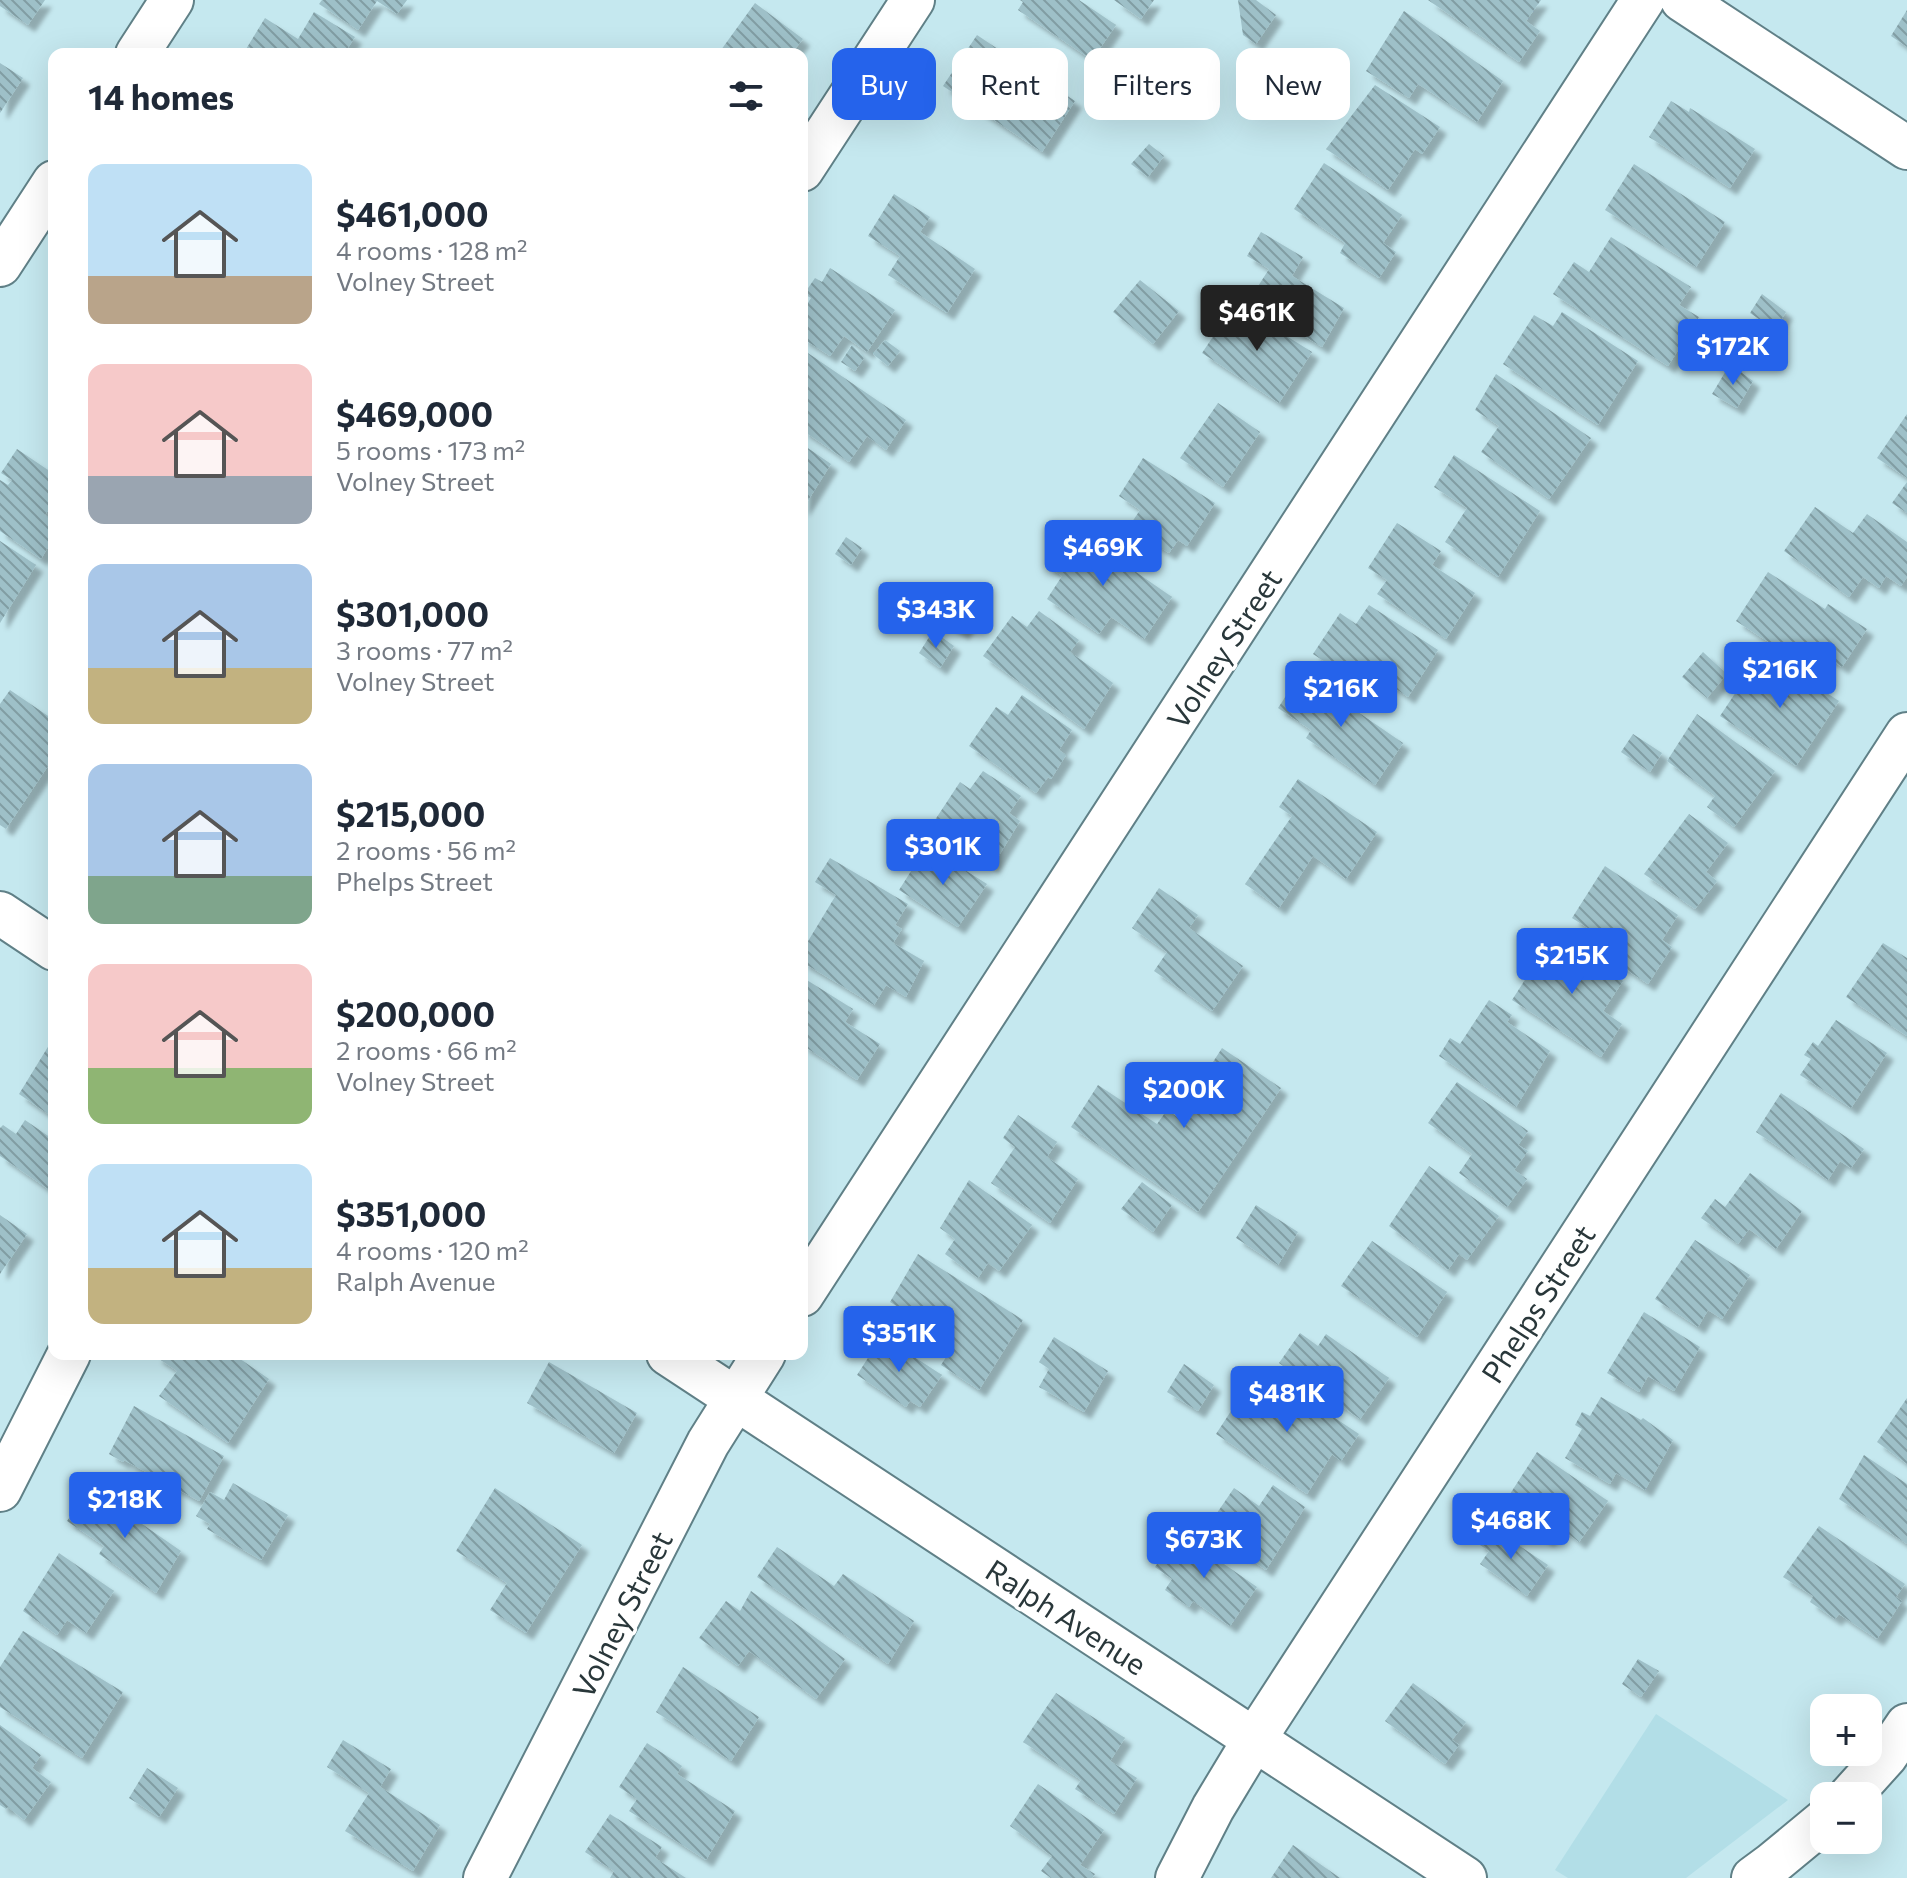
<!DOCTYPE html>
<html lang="en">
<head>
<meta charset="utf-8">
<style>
	:root { --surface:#fff; --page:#f2f2f3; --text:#1f2937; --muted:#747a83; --accent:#2563eb }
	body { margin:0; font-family:Commissioner,sans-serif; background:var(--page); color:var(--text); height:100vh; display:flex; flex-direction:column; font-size:30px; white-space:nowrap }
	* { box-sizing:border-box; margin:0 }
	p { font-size:26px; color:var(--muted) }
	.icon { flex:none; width:44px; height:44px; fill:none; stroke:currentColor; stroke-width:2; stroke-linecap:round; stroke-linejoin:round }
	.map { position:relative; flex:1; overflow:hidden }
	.side { position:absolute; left:48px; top:48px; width:760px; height:1312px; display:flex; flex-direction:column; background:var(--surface); border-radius:16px; box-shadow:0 8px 32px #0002 }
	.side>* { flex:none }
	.top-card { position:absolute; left:832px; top:48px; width:760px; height:72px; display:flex; gap:16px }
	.controls { position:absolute; left:1810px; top:1694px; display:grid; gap:16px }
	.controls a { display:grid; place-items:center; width:72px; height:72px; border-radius:16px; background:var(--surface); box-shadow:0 8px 32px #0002; font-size:40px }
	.price { position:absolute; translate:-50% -68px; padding:0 18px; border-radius:8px; background:var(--accent); color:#fff; font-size:26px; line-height:52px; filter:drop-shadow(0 2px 4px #0008) }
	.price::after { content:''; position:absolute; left:50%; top:48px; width:24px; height:18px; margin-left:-12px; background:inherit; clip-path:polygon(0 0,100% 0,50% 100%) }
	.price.selected { background:#222; color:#fff }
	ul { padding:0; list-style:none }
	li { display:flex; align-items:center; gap:24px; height:200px; padding:0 40px }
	li span { display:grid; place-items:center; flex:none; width:224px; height:160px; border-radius:16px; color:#555 }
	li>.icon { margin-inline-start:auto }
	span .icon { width:96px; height:96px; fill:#fffc; stroke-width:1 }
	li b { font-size:34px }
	h2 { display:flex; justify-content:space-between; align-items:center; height:96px; padding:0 40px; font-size:34px }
	.pill { padding:0 28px; border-radius:16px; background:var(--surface); box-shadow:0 8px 32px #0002; font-size:28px; line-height:72px }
	.pill.selected { background:var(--accent); color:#fff }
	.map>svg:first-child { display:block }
</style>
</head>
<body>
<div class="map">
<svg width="1907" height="1878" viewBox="0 0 1907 1878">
	<defs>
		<pattern id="building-back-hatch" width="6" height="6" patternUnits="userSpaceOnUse" patternTransform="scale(2)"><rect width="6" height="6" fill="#9ec0c8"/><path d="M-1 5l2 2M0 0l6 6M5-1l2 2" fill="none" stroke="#819da3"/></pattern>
		<filter id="shadow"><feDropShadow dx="7" dy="7" stdDeviation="2" flood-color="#0004"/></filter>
	</defs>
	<rect width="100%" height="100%" fill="#c5e8ef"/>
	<path fill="#b2dee7" d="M 1656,1714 L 1788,1800 L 1686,1878 L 1568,1878 L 1555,1870 Z"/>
	<path fill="url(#building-back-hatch)" filter="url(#shadow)" d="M 0,0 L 45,0 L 28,25 L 0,6 Z
		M 322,0 L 407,0 L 397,14 L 377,1 L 358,30 L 319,4 Z
		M 1020,0 L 1079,0 L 1116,25 L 1092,60 L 1018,10 L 1023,2 Z
		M 1114,0 L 1154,0 L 1141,19 Z
		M 1238,0 L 1256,0 L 1276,15 L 1256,44 L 1243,35 Z
		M 1428,0 L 1541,0 L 1526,21 L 1540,31 L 1519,62 Z
		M 755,3 L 803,39 L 791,54 L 726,54 L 721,50 Z
		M 1907,10 L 1907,47 L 1891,36 Z
		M 1404,11 L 1503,81 L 1477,122 L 1418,84 L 1409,98 L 1366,71 Z
		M 314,12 L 355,37 L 344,54 L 243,54 L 265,18 L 298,39 Z
		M 977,35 L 1075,101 L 1042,152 L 943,86 Z
		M 0,63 L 23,78 L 0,113 Z
		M 1375,85 L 1440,127 L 1422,154 L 1415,149 L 1388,190 L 1326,149 Z
		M 1671,101 L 1689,112 L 1690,108 L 1755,149 L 1730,188 L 1649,137 Z
		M 1149,144 L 1164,156 L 1148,177 L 1131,164 Z
		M 1324,163 L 1402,215 L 1383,243 L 1396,252 L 1379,278 L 1340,253 L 1345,243 L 1294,209 Z
		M 1634,164 L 1725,222 L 1696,267 L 1605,210 Z
		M 894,194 L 930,217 L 920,232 L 975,269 L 947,313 L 888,275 L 900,256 L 868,236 Z
		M 1261,232 L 1303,257 L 1292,276 L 1344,308 L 1322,347 L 1248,302 L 1269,269 L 1247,256 Z
		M 1611,237 L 1691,287 L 1679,305 L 1699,317 L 1668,366 L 1553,294 L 1574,262 L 1589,272 Z
		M 830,268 L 895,310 L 867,352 L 844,336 L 830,356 L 802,338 L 802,312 L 811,298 L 804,294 L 815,278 L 822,282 Z
		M 1140,280 L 1179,311 L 1153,344 L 1113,312 Z
		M 1762,294 L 1786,312 L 1775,330 L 1750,313 Z
		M 1235,304 L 1312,352 L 1279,403 L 1202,353 Z
		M 1562,312 L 1638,361 L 1598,425 L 1503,364 L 1534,315 L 1553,326 Z
		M 885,340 L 900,351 L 888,366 L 873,354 Z
		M 852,345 L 864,358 L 855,371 L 841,362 Z
		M 802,349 L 906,420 L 886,450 L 867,436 L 849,462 L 802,430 Z
		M 1730,364 L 1753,381 L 1737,408 L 1712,394 Z
		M 1496,374 L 1591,438 L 1549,499 L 1481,452 L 1499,426 L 1475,410 Z
		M 1218,403 L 1260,432 L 1223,487 L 1180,458 Z
		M 1907,414 L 1907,478 L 1877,458 Z
		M 802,444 L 831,464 L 802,510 Z
		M 17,449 L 54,474 L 54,502 L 45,515 L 54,521 L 54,537 L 41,559 L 0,531 L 0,480 L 8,485 L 12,480 L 1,473 Z
		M 1454,455 L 1540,511 L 1498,577 L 1445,542 L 1467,508 L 1434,487 Z
		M 1143,458 L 1215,503 L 1187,546 L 1178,540 L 1169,553 L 1128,528 L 1140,510 L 1119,496 Z
		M 1907,482 L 1907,513 L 1892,503 Z
		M 1815,507 L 1853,533 L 1867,514 L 1907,542 L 1907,577 L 1901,586 L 1886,576 L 1879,588 L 1863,577 L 1849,597 L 1784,551 Z
		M 1397,523 L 1441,551 L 1432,565 L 1475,593 L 1446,639 L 1377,594 L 1387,580 L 1368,568 Z
		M 1071,527 L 1172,597 L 1144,639 L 1111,617 L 1099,634 L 1047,599 L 1062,576 L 1046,565 Z
		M 846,537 L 862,548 L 851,565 L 835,554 Z
		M 0,541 L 36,565 L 0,623 Z
		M 1768,572 L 1825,609 L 1828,604 L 1867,629 L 1842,667 L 1820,653 L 1810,669 L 1736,621 Z
		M 965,600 L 978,610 L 962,633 L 948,624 Z
		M 1369,605 L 1438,650 L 1408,697 L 1360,665 L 1351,679 L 1313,654 L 1340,613 L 1356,624 Z
		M 1039,611 L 1079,640 L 1070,652 L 1113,683 L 1084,729 L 983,656 L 1012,616 L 1027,627 Z
		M 933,631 L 954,646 L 940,668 L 919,653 Z
		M 1703,652 L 1727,674 L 1707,698 L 1682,677 Z
		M 1772,657 L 1839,701 L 1796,766 L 1720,716 L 1750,671 L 1759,677 Z
		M 1301,673 L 1403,743 L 1375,785 L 1306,738 L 1311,730 L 1278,708 Z
		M 10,690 L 54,720 L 54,757 L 6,829 L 0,825 L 0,704 Z
		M 1022,695 L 1072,730 L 1059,750 L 1066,755 L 1051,779 L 1048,777 L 1036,793 L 969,746 L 996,707 L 1008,715 Z
		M 1697,714 L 1775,771 L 1734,827 L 1707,807 L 1715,796 L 1667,761 Z
		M 1633,734 L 1662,753 L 1650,772 L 1621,752 Z
		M 983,771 L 1021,796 L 1009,813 L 1020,821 L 992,867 L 931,826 L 960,782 L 970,789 Z
		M 1298,779 L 1377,832 L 1346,879 L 1313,856 L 1279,908 L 1245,884 L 1292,816 L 1279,807 Z
		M 1689,814 L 1728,843 L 1706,872 L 1717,881 L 1695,909 L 1644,874 Z
		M 927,846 L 987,884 L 958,927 L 899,890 Z
		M 830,858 L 908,904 L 895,925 L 902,929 L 893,943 L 924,961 L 906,997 L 886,985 L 874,1005 L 802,962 L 802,951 L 836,895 L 815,882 Z
		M 1605,866 L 1678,915 L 1662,940 L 1672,947 L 1648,984 L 1595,949 L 1602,937 L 1572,918 Z
		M 1159,888 L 1198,915 L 1189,928 L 1243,966 L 1212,1011 L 1154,971 L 1167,952 L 1132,928 Z
		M 1553,936 L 1623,981 L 1603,1011 L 1622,1024 L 1601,1057 L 1512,1000 Z
		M 1883,943 L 1907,958 L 1907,1036 L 1846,997 Z
		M 802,977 L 853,1009 L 845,1022 L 880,1044 L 857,1080 L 802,1045 Z
		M 1489,1000 L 1512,1015 L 1507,1022 L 1550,1051 L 1516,1107 L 1439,1056 L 1450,1038 L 1460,1044 Z
		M 1836,1020 L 1887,1053 L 1851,1108 L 1800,1075 L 1811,1059 L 1804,1055 L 1813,1042 L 1818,1046 Z
		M 54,1037 L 54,1118 L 19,1094 Z
		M 1222,1048 L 1281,1088 L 1198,1212 L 1071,1127 L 1098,1085 L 1157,1124 L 1167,1110 L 1180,1119 L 1209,1076 L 1206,1073 Z
		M 1457,1082 L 1528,1131 L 1518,1145 L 1528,1151 L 1514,1170 L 1527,1179 L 1507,1207 L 1459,1173 L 1472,1154 L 1428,1123 Z
		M 1781,1093 L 1864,1149 L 1851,1168 L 1840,1161 L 1828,1180 L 1756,1132 Z
		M 1018,1115 L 1057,1142 L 1047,1157 L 1078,1179 L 1050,1223 L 991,1183 L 1015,1147 L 1003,1138 Z
		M 25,1120 L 54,1140 L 54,1186 L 51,1191 L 0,1156 L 0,1128 L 3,1125 L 16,1134 Z
		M 1429,1166 L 1499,1216 L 1467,1260 L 1459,1254 L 1448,1270 L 1389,1226 Z
		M 1750,1173 L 1802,1211 L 1776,1249 L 1749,1229 L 1738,1244 L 1701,1218 L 1715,1199 L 1725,1207 Z
		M 969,1180 L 1032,1225 L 999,1271 L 988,1263 L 978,1278 L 945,1254 L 955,1239 L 940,1228 Z
		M 1142,1182 L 1172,1205 L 1153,1232 L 1121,1209 Z
		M 1256,1205 L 1298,1232 L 1278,1265 L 1236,1238 Z
		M 0,1215 L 27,1234 L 0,1274 Z
		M 1695,1240 L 1750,1275 L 1722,1319 L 1708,1310 L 1698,1327 L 1655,1299 Z
		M 1372,1241 L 1447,1292 L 1417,1337 L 1341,1286 Z
		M 918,1254 L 1023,1320 L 979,1390 L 941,1365 L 955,1343 L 890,1302 Z
		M 1644,1312 L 1700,1347 L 1674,1391 L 1648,1376 L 1639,1392 L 1607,1373 Z
		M 1300,1333 L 1318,1346 L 1326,1334 L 1389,1378 L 1360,1419 L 1279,1363 Z
		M 882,1336 L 942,1375 L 920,1407 L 910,1401 L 906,1407 L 857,1375 Z
		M 1054,1337 L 1108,1371 L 1084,1412 L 1039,1387 L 1049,1369 L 1039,1362 Z
		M 156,1354 L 233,1354 L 269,1379 L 228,1443 L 159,1396 L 177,1371 L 155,1356 Z
		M 549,1362 L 637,1413 L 614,1453 L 527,1403 Z
		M 1184,1364 L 1214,1385 L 1198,1411 L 1167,1392 Z
		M 1275,1378 L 1359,1434 L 1341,1461 L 1332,1454 L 1307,1494 L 1216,1434 L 1246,1388 L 1262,1398 Z
		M 1601,1397 L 1641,1420 L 1643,1418 L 1673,1440 L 1645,1490 L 1616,1473 L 1610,1484 L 1565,1458 L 1582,1429 L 1575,1425 L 1582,1412 L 1590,1416 Z
		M 1907,1398 L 1907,1464 L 1877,1442 Z
		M 134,1406 L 224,1456 L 199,1501 L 124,1460 L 123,1462 L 109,1454 Z
		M 1537,1452 L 1608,1501 L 1579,1542 L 1558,1526 L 1547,1540 L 1515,1518 L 1525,1505 L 1510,1494 Z
		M 1864,1455 L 1907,1484 L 1907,1544 L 1839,1499 Z
		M 233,1483 L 288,1515 L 261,1560 L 207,1529 L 210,1524 L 196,1516 L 210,1492 L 224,1500 Z
		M 1273,1485 L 1305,1507 L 1266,1570 L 1206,1529 L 1234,1488 L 1259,1506 Z
		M 90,1488 L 181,1551 L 156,1593 L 99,1554 L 104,1546 L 67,1521 Z
		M 495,1488 L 582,1545 L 526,1633 L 490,1610 L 507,1583 L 456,1551 Z
		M 1490,1526 L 1548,1565 L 1527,1596 L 1480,1564 L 1489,1551 L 1477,1543 Z
		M 1819,1526 L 1905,1584 L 1896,1597 L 1902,1601 L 1877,1639 L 1839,1614 L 1835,1619 L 1810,1602 L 1813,1596 L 1783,1577 Z
		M 1178,1532 L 1257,1587 L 1230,1626 L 1193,1601 L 1189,1607 L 1165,1590 L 1172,1579 L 1155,1567 Z
		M 777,1547 L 834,1586 L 843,1574 L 914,1621 L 888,1664 L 757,1577 Z
		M 59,1553 L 114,1591 L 86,1633 L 67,1620 L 57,1635 L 23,1611 Z
		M 751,1591 L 845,1659 L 816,1699 L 749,1651 L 738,1666 L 699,1638 L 726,1601 L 740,1611 Z
		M 23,1631 L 123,1692 L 82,1758 L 0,1707 L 0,1667 Z
		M 1638,1659 L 1659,1671 L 1641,1697 L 1622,1684 Z
		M 683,1667 L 759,1717 L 731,1761 L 656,1712 Z
		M 1413,1683 L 1466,1722 L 1452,1740 L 1459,1745 L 1445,1764 L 1385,1721 Z
		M 1056,1693 L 1125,1738 L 1110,1761 L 1137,1778 L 1114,1814 L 1075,1789 L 1081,1780 L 1023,1742 Z
		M 0,1725 L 41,1755 L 32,1768 L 51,1782 L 24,1820 L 8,1807 L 6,1809 L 0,1805 Z
		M 343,1740 L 391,1769 L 380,1787 L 440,1825 L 413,1871 L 345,1831 L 369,1793 L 327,1767 Z
		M 647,1743 L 682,1766 L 677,1774 L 735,1811 L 706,1860 L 629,1811 L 637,1799 L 619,1787 Z
		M 147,1768 L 178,1788 L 159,1817 L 129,1798 Z
		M 1038,1784 L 1104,1830 L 1080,1865 L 1095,1874 L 1092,1878 L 1051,1878 L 1041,1871 L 1052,1856 L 1010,1826 Z
		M 610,1814 L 662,1847 L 655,1858 L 686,1878 L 610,1878 L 614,1871 L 585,1852 Z
		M 1293,1845 L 1340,1878 L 1271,1878 Z"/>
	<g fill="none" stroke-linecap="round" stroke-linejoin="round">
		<g stroke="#608087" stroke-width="46">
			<path id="street" d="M 1682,0 L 1907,148
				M 137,54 L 172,0
				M 802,170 L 913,0
				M 0,265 L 54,182
				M 0,913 L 54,949
				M 802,1295 L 1643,0
				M 668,1354 L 1465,1878
				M 0,1490 L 69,1354
				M 1850,1796 L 1886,1756 L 1907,1725
				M 485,1878 L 708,1443 L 764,1354
				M 1177,1878 L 1213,1808 L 1254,1740 L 1907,734
				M 1753,1878 L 1772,1864 L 1824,1821"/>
		</g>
		<use href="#street" stroke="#fff" stroke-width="42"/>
	</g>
	<g text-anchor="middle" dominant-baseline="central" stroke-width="7" stroke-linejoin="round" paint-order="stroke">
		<g font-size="30" fill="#29373a" stroke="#fff">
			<text transform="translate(1223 648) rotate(-57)">Volney Street</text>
			<text transform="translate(1537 1303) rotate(-57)">Phelps Street</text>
			<text transform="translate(621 1614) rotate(-63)">Volney Street</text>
			<text transform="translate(1067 1616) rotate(33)">Ralph Avenue</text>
		</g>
	</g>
</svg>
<div class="controls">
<a>+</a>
<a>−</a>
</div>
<b class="price selected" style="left:1257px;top:353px">$461K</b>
<b class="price" style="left:1733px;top:387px">$172K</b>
<b class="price" style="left:1103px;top:588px">$469K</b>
<b class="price" style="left:936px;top:650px">$343K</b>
<b class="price" style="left:1780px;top:710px">$216K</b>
<b class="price" style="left:1341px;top:729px">$216K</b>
<b class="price" style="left:943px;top:887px">$301K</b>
<b class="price" style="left:1572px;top:996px">$215K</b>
<b class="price" style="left:1184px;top:1130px">$200K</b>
<b class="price" style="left:899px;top:1374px">$351K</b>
<b class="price" style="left:1287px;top:1434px">$481K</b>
<b class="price" style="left:125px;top:1540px">$218K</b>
<b class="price" style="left:1511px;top:1561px">$468K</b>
<b class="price" style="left:1204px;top:1580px">$673K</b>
<div class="top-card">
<a class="pill selected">Buy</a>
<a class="pill">Rent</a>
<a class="pill">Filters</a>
<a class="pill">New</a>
</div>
<section class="side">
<h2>14 homes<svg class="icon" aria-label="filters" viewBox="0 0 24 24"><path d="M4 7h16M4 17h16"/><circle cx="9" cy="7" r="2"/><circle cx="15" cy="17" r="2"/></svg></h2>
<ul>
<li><span style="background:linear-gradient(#bfe0f5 70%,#b9a48a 0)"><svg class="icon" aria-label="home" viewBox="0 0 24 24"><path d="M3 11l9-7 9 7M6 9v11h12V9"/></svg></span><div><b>$461,000</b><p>4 rooms · 128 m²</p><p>Volney Street</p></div></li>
<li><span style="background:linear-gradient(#f6c9c9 70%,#9aa5b1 0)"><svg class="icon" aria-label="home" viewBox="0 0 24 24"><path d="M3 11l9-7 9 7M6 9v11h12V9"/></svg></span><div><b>$469,000</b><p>5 rooms · 173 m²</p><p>Volney Street</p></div></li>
<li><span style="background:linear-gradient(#a9c7e8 65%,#c2b280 0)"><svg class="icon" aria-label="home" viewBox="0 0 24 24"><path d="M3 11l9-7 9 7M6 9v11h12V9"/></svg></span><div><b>$301,000</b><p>3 rooms · 77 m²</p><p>Volney Street</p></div></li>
<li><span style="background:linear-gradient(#a9c7e8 70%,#7fa58c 0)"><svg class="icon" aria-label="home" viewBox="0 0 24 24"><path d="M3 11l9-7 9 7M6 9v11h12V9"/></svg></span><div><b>$215,000</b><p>2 rooms · 56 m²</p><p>Phelps Street</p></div></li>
<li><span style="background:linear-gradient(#f6c9c9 65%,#8fb573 0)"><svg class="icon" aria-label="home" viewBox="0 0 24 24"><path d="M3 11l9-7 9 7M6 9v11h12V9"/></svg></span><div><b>$200,000</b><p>2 rooms · 66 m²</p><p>Volney Street</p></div></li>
<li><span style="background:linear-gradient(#bfe0f5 65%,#c2b280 0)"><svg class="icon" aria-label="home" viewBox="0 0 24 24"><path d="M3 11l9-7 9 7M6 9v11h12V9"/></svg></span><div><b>$351,000</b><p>4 rooms · 120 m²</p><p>Ralph Avenue</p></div></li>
</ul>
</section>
</div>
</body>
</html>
